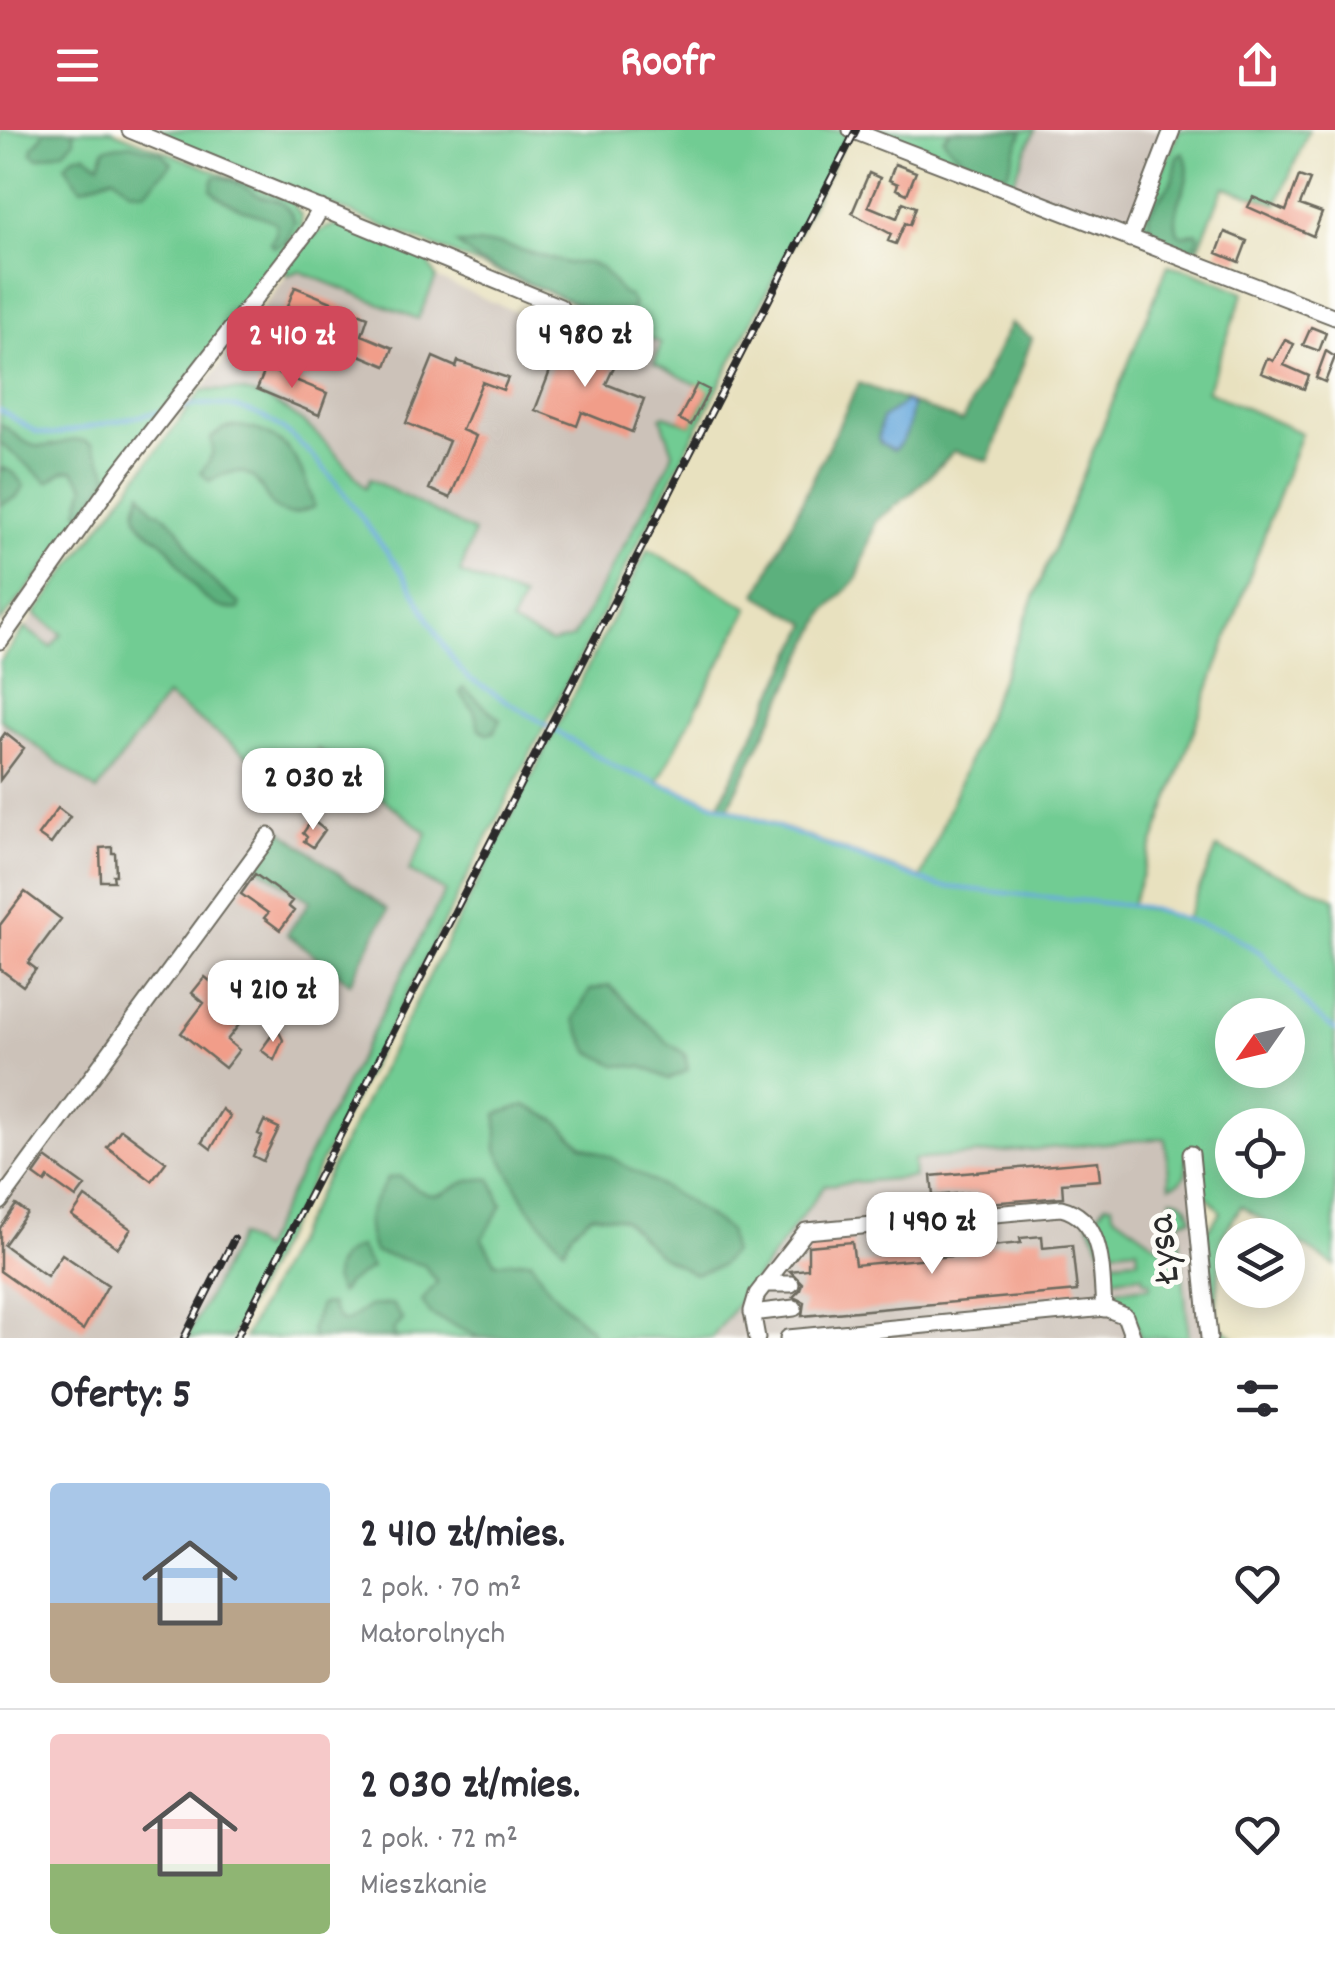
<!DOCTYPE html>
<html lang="pl">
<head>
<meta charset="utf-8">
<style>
	:root { --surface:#fff; --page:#f7f7f7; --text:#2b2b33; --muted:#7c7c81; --line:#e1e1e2; --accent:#d1495b }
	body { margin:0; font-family:Dekko,sans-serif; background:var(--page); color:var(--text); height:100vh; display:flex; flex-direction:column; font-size:38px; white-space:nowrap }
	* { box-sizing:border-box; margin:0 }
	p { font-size:32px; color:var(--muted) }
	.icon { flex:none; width:55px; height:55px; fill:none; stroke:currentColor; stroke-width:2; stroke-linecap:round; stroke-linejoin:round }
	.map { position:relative; height:1208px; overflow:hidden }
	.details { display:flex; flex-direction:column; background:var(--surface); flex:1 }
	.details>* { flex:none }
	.needle { width:65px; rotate:236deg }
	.tools { position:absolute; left:1215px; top:868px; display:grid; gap:20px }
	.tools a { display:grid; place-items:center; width:90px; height:90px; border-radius:50%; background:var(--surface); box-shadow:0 5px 25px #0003; font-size:50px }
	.price { position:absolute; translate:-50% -85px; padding:0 22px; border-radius:20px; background:#fff; color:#222; font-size:32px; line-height:65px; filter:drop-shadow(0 2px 5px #0008) }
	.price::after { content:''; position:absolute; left:50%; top:60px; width:30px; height:22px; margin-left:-15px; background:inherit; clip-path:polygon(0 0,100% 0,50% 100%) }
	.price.current { background:var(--accent); color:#fff }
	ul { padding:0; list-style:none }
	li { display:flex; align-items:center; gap:30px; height:250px; padding:0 50px }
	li+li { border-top:2px solid var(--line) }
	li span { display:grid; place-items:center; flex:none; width:280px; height:200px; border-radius:10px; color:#555 }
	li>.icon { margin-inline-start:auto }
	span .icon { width:120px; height:120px; fill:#fffc; stroke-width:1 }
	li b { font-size:42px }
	h2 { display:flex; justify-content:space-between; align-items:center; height:120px; padding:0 50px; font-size:42px }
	header { display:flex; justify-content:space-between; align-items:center; height:130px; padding:0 50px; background:var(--accent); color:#fff; font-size:45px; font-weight:800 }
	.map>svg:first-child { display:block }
</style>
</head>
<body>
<header><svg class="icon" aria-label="menu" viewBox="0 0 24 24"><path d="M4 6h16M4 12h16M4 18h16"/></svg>Roofr<svg class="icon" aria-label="share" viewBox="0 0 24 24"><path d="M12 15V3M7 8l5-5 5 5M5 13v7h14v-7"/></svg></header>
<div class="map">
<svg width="1335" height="1208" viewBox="0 0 1335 1208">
	<rect width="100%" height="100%" fill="#fdfcf7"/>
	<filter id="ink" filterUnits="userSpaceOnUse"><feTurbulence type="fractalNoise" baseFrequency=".01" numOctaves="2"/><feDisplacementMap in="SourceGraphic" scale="20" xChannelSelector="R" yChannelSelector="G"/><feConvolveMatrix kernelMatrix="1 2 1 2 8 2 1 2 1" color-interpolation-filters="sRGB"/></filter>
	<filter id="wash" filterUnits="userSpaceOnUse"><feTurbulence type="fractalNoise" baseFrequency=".0048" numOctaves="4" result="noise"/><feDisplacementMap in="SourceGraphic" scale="40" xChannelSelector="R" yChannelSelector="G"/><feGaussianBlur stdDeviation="2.25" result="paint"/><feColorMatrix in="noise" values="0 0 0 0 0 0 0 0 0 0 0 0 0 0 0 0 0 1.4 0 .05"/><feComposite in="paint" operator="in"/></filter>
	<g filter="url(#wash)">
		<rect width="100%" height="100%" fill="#e8e1bf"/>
		<path fill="#ccc2b9" d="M 1035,0 L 1167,0 L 1130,93 L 1123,96 L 1012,54 Z
			M 299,141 L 418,189 L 436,148 L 578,208 L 588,183 L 662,213 L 718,254 L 231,1208 L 0,1208 L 0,532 L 287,145 Z
			M 1199,1005 L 1215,1192 L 1235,1208 L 712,1208 L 825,1055 L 914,1047 L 913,1030 Z"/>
		<path fill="#71cc93" stroke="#4e7c5f" stroke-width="2.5" fill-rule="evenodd" d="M 0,0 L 111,0 L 291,71 L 301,85 L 302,97 L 65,414 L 0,493 Z
			M 145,0 L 840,0 L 848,4 L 231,1208 L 187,1208 L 239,1106 L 261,1119 L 445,761 L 409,741 L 427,703 L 318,619 L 289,656 L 166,566 L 97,661 L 0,589 L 0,532 L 25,498 L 51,517 L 62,504 L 35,484 L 202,260 C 217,261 235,259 250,263 C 298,277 335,321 365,358 L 370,349 L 474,402 L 460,443 L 523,468 L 511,493 L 551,513 L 573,508 L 668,336 L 673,322 L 661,287 L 664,285 L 691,295 L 709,261 L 654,233 L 661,213 L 588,183 L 567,170 Z
			M 865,0 L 1035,0 L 1012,54 Z
			M 1179,0 L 1309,0 L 1277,74 L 1224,57 L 1194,128 L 1136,105 Z
			M 341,94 L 428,131 L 436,148 L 418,189 L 299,141 L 287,145 L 284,140 C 301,118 312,98 341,94 Z
			M 1168,135 L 1189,140 L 1244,162 L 1207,261 L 1301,303 L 1131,775 L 1186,789 L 1217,718 L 1335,768 L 1335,1136 L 1241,1076 L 1222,1107 L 1215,1192 L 1235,1208 L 1216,1208 L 1206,1102 L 1221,1082 L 1203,1062 L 1198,1022 L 1187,1024 C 1187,1040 1188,1051 1170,1056 L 1165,1008 L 913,1030 L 914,1047 L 825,1055 L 712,1208 L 244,1208 L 648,419 L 749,478 L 658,652 L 921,748 ZM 1232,885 L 1288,885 L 1288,940 L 1232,940 ZM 1232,995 L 1288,995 L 1288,1050 L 1232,1050 Z
			M 1171,1068 C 1185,1069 1189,1076 1192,1088 L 1178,1091 L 1189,1208 L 1140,1208 C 1135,1178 1114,1184 1106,1161 L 1150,1157 L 1150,1151 L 1144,1151 L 1142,1145 L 1105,1149 L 1103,1132 L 1138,1129 L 1137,1118 L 1102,1121 L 1085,1085 L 1099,1083 L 1105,1074 L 1112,1074 L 1113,1083 L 1176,1128 Z"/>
		<path fill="#5cb07d" stroke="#446e54" stroke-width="2.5" d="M 44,0 L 74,0 L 74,11 L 64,21 L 38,28 L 32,24 L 33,16 L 42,7 Z
			M 951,0 L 1023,0 L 1007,44 C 985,44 954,27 943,8 Z
			M 130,14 L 161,23 L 172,33 L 145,62 L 130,60 L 114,46 L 81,58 L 65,35 L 74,26 L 85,24 L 99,34 L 105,18 Z
			M 1183,22 C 1199,52 1168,72 1178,103 L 1183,106 L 1197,102 L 1199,105 L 1196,115 C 1186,120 1176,120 1167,113 C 1126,85 1165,71 1173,48 C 1176,41 1176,32 1178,25 Z
			M 214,47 C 232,46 242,57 258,65 C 265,68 274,69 281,73 C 289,78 292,84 295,92 L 286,112 L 274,117 L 270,112 L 275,106 L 276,93 C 254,81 225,77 211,59 Z
			M 457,114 L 500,114 L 567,133 L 590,133 L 602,138 L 622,163 L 630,167 L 634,175 L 629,184 L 605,185 L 587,178 L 479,132 Z
			M 1011,193 L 1032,208 L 989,331 L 954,321 L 914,361 L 876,391 L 857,449 L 826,481 L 728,678 L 719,674 L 808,494 L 757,465 L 859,253 L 962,292 Z
			M 0,294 C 13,300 21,313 35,316 C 56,320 73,303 92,314 L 109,345 L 83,387 L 78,381 L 85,356 L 73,340 L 64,341 L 48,352 L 0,313 Z
			M 236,296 C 287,300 302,332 314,377 C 308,379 297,384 291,384 C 254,383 271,319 209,351 L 201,342 C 211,331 215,323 211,308 L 223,299 Z
			M 4,338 L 14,343 L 24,356 L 17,367 L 0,375 L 0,340 Z
			M 141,362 L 153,380 C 182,389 187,420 204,442 C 213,454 228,464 240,474 L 239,479 C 204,484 187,445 170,420 C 163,409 147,404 140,393 C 133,384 138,372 141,362 Z
			M 463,558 L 500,589 L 494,602 L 488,604 L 479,598 L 474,581 L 460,563 Z
			M 281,700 L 388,780 L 350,853 L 287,804 L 310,771 L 255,735 Z
			M 609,855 L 667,912 L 685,924 L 688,940 L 669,949 L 643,937 L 616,935 L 589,921 L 574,889 L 590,860 Z
			M 525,975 L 556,990 L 581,1015 L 610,1027 L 685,1070 L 728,1100 L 732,1122 L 720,1136 L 694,1144 L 658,1124 L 623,1089 L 593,1084 L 573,1100 L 564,1119 L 528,1077 L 497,1020 L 497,984 Z
			M 400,1046 C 448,1089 442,1045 491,1049 L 502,1075 L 482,1109 L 496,1133 L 531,1130 C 546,1160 567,1179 592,1200 L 592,1208 L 480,1208 L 431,1185 L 422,1171 L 437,1152 L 424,1135 L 374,1122 C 361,1087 370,1078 388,1048 Z
			M 359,1117 L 371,1138 L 346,1154 L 340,1164 C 327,1143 337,1124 359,1117 Z
			M 330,1174 L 338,1189 L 345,1192 L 369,1176 L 392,1174 L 403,1190 L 393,1200 L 396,1208 L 313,1208 L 311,1199 L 320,1175 Z"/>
		<path fill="#6aaadd" stroke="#4a6a84" stroke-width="2.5" d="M 907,271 L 912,276 C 908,296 910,305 894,320 L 880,313 L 878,308 L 882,288 Z"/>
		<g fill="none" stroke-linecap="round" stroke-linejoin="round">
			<path stroke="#6aaadd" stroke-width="4" d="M 178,278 C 268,258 316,325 362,388 C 378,411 397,433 411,457 C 429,488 443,521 467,547 L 617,638 L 938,756 L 1144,777 L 1224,801 L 1261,823 L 1315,885 L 1335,900
				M 0,280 L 36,302 L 52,305 L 159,282"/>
		</g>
		<g id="blocks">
			<path fill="#f19d89" d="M 895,34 L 916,42 L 907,64 L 896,59 L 898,54 L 889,50 Z
				M 869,43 L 880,48 L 868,76 L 897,88 L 903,72 L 916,77 L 910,95 L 905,93 L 896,114 L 888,111 L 891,104 L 852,83 Z
				M 1299,46 L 1310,50 L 1300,75 L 1322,83 L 1313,106 L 1248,77 L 1253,67 L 1286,81 Z
				M 1225,102 L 1247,111 L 1239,132 L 1217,123 Z
				M 295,157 L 368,187 L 362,205 L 393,218 L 386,236 L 350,221 L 353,213 L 284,184 Z
				M 1311,197 L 1326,203 L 1319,221 L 1303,215 Z
				M 622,198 L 643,207 L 639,217 L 618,208 Z
				M 558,207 L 574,214 L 572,219 L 614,237 L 606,254 L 644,269 L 632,302 L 582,282 L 577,296 L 535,280 L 553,233 L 547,231 Z
				M 1285,210 L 1294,214 L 1284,235 L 1309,246 L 1304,259 L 1261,243 L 1267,228 L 1273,231 Z
				M 1326,221 L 1335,227 L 1325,252 L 1316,248 Z
				M 433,227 L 456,237 L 458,231 L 508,248 L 503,260 L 482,252 L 462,300 L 476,306 L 450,368 L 429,359 L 449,311 L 406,293 Z
				M 266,238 L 327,263 L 319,285 L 257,259 Z
				M 697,254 L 709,260 L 691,295 L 679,289 Z
				M 5,603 L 24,618 L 0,650 L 0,610 Z
				M 58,678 L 70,687 L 51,714 L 38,705 Z
				M 312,690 L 325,700 L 313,717 L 304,711 L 307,707 L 303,703 Z
				M 112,717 L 112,723 L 115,723 L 116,745 L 113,745 L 114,751 L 101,751 L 100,718 Z
				M 255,744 L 292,771 L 288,776 L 294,781 L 280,800 L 264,788 L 268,783 L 241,764 Z
				M 25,762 L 61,789 L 28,833 L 36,839 L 23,856 L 0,839 L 0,795 Z
				M 205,847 L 249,882 L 227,910 L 239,920 L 225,938 L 181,903 L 204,873 L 192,863 Z
				M 277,898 L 283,910 L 274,930 L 261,920 Z
				M 222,979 L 230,986 L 211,1019 L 202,1012 Z
				M 264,991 L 279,998 L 263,1031 L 253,1026 L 262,1006 L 258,1004 Z
				M 121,999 L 166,1032 L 152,1051 L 107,1017 Z
				M 46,1028 L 85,1056 L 76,1068 L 48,1048 L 45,1053 L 34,1045 Z
				M 1098,1031 L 1100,1050 L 1062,1053 L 1063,1067 L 988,1073 L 987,1065 L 977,1066 L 977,1062 L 933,1066 L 931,1046 Z
				M 85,1067 L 131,1099 L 118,1118 L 72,1086 Z
				M 16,1075 L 27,1083 L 4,1115 L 47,1146 L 62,1124 L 108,1155 L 83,1200 L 0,1141 L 0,1098 Z
				M 1042,1106 L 1043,1118 L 1072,1115 L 1077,1161 L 802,1186 L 804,1172 L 793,1167 L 800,1160 L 802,1153 L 790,1141 L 808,1139 L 808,1116 L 852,1112 L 855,1135 L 964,1125 L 963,1119 L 1021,1113 L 1020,1108 Z"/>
		</g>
	</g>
	<g filter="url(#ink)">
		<use href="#blocks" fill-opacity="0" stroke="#6d6b5f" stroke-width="2.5"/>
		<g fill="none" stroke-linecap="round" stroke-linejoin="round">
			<g stroke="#6d6b5f" stroke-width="19">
				<path id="minor" d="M 130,0 L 560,177
					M 851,0 L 1335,187
					M 1130,109 L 1172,0
					M 0,511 L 119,343 L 309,99 L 321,78
					M 1191,1024 L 1209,1208
					M 0,1072 L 269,706
					M 764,1154 L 791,1154
					M 752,1183 L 794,1178
					M 757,1208 L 752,1181 L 757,1164 L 806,1101 L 1061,1078 C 1105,1089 1101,1142 1104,1179
					M 788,1208 L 1105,1178 L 1125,1186 L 1133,1208"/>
			</g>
			<use href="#minor" stroke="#fff" stroke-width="15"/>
			<g stroke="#2b2b2b" stroke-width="8">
				<path id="rail" d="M 184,1208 L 234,1109
					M 236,1208 L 856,0"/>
			</g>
			<use href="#rail" stroke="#fdfcf7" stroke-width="4" stroke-dasharray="11" stroke-linecap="butt"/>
		</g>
	</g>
	<g text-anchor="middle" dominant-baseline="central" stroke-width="10" stroke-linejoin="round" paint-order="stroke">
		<g font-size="40" fill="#2b2b2b" stroke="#fdfcf7">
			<text transform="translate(1167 1119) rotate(-96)">Łysa</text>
		</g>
	</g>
</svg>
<div class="tools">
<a><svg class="needle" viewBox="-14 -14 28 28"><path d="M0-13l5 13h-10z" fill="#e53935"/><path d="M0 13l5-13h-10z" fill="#7c7c81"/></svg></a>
<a><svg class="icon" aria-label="locate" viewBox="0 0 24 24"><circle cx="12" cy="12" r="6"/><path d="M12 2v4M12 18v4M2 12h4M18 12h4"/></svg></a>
<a><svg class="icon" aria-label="layers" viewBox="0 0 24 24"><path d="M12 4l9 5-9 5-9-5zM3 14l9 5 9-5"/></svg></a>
</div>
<b class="price" style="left:585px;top:260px">4 980 zł</b>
<b class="price current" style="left:292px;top:261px">2 410 zł</b>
<b class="price" style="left:313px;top:703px">2 030 zł</b>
<b class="price" style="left:273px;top:915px">4 210 zł</b>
<b class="price" style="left:932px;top:1147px">1 490 zł</b>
</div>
<section class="details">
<h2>Oferty: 5<svg class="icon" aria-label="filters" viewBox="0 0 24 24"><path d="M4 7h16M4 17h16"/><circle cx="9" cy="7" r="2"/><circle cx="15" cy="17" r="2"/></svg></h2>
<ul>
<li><span style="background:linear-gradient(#a9c7e8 60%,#b9a48a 0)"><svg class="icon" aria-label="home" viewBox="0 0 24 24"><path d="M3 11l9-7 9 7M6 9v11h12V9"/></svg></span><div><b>2 410 zł/mies.</b><p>2 pok. · 70 m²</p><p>Małorolnych</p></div><svg class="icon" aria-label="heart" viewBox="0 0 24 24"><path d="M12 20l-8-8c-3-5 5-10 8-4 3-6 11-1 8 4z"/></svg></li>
<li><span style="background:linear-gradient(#f6c9c9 65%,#8fb573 0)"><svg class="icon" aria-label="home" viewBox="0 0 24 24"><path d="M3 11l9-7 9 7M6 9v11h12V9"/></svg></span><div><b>2 030 zł/mies.</b><p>2 pok. · 72 m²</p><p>Mieszkanie</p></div><svg class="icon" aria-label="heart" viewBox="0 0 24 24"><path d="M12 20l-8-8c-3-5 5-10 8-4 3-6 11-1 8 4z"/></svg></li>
</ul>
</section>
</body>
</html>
